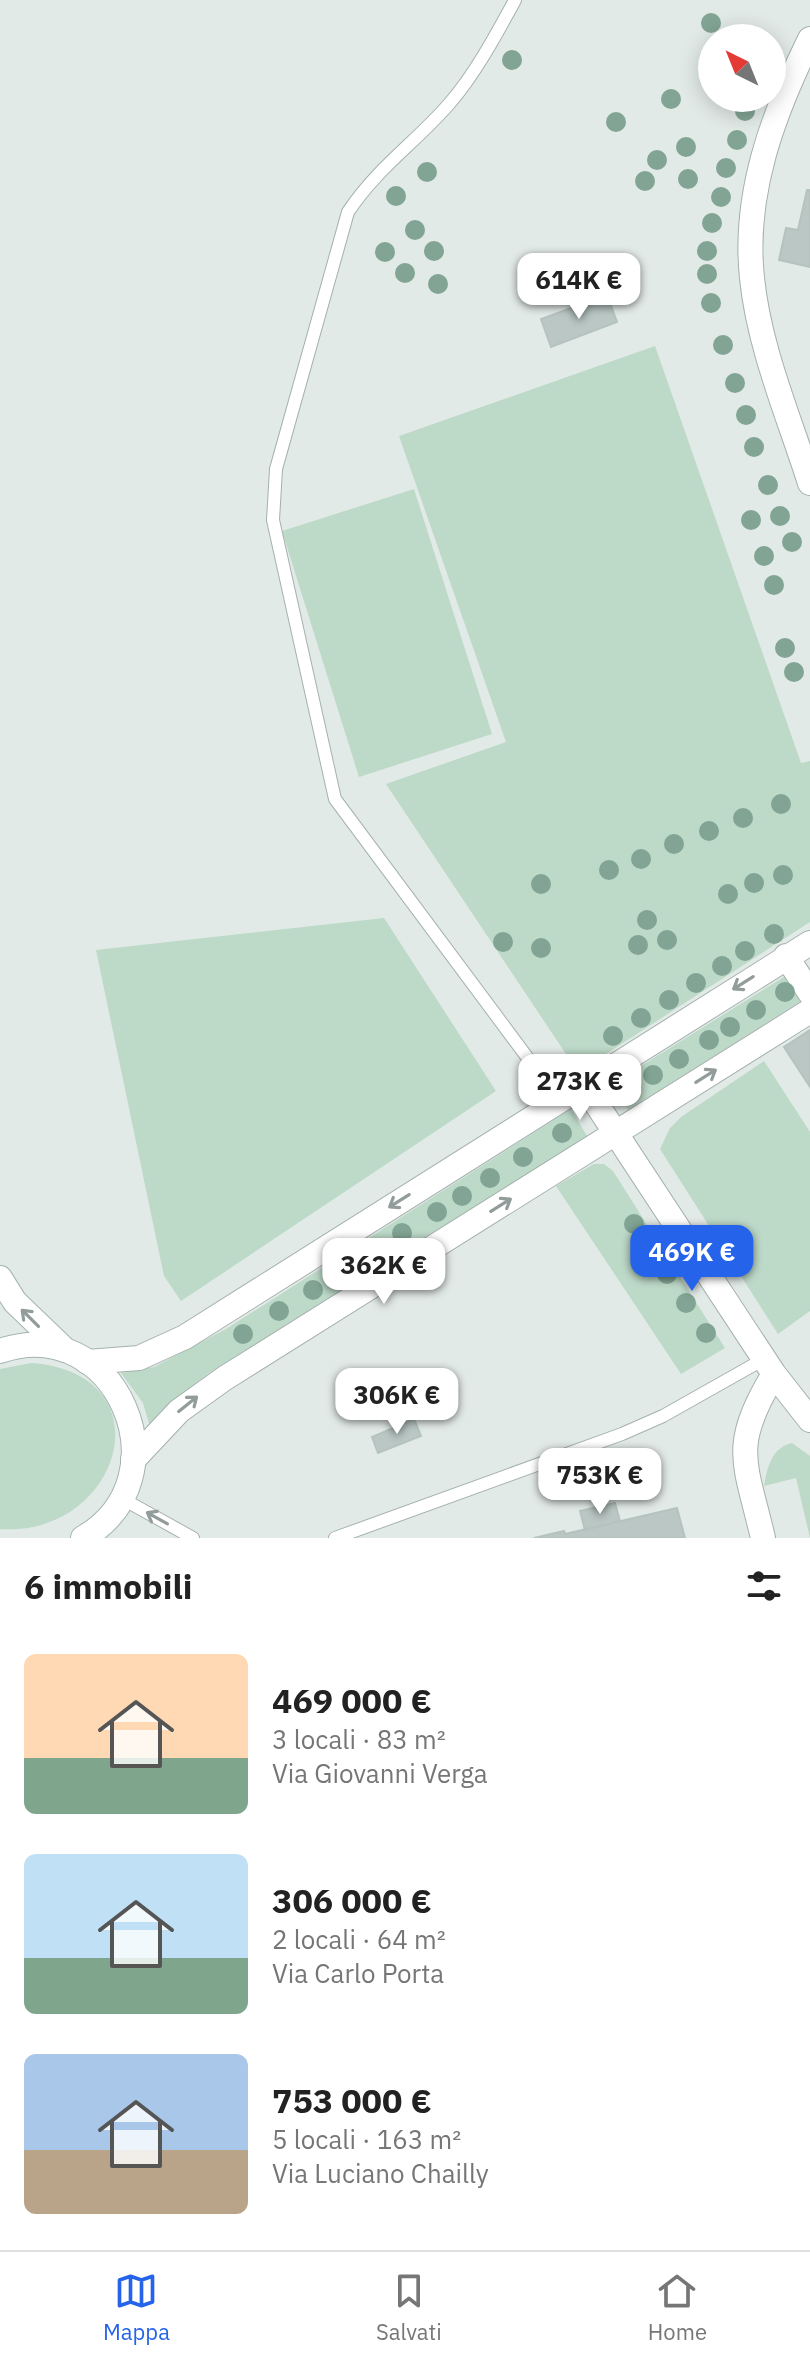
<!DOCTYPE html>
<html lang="it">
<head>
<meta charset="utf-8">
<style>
	:root { --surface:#fff; --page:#f6f6f6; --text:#222; --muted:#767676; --line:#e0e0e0; --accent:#2563eb }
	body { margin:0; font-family:"IBM Plex Sans",sans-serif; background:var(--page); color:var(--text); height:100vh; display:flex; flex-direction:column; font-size:30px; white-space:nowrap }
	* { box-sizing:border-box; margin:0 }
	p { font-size:26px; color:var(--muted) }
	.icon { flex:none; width:44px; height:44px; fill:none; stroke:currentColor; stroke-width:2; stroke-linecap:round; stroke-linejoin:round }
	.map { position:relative; height:1538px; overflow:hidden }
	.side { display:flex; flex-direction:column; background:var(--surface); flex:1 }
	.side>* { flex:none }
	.needle { width:52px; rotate:317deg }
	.controls { position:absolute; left:698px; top:24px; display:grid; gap:16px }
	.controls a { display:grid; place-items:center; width:88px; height:88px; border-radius:50%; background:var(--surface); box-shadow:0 4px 20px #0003; font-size:40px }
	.price { position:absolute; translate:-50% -68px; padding:0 18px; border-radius:16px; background:#fff; color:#222; font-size:26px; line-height:52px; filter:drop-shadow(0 2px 4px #0008) }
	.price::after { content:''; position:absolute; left:50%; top:48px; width:24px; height:18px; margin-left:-12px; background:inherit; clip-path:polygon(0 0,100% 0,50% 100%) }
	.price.selected { background:var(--accent); color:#fff }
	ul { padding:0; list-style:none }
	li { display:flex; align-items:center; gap:24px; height:200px; padding:0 24px }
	li span { display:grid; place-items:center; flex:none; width:224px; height:160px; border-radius:12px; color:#555 }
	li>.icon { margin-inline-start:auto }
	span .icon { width:96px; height:96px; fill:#fffc; stroke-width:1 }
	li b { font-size:34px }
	h2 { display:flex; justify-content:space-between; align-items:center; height:96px; padding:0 24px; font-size:34px }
	.menu { display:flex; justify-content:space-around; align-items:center; height:112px; border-top:2px solid var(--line); background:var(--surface); font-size:22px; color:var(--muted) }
	.menu a { display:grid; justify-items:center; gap:4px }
	.menu .selected { color:var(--accent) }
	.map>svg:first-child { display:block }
</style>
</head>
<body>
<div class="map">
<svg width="810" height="1538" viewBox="0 0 810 1538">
	<rect width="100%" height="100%" fill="#e2eae7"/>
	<path fill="#bdd9c8" d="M 655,346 L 801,763 L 810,761 L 810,922 L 578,1072 L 386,784 L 506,742 L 399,436 Z
		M 414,489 L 492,734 L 359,777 L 282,531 Z
		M 384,918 L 496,1091 L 181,1301 L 164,1276 L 96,950 Z
		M 787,975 L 803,1000 L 628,1110 L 612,1084 Z
		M 764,1061 L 810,1132 L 810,1311 L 778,1334 L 660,1149 L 670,1128 L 681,1117 Z
		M 571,1109 L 587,1136 L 209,1373 L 173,1401 L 150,1427 L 143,1403 L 121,1373 L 154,1367 L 226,1329 Z
		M 594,1164 L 604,1164 L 613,1171 L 725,1348 L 681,1374 L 556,1186 Z
		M 31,1363 C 170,1373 121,1538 0,1529 L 0,1369 Z
		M 792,1443 L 810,1456 L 810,1538 L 796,1478 L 764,1486 C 767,1468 772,1447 792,1443 Z"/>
	<path fill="#bac7c4" stroke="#b5c3bf" stroke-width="2" d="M 807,190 L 810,190 L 810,267 L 779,260 L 786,228 L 798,230 Z
		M 607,295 L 617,322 L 551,347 L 541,319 Z
		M 810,1030 L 810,1087 L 784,1047 Z
		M 414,1419 L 421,1436 L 378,1453 L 372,1437 Z
		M 615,1503 L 620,1521 L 585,1530 L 580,1511 Z
		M 677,1508 L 685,1538 L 534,1538 L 564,1531 L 565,1534 Z"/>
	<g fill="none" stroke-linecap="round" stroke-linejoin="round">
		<g stroke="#a5b1ae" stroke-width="14">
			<path id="service" d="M 515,0 C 496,35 475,74 449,104 C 415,143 378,167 348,212 L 276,469 L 273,520 L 335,799 L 559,1100
				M 121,1498 L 193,1538
				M 335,1538 L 622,1434 L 663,1416 L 764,1359"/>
		</g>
		<g stroke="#a5b1ae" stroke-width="26">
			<path id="minor" d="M 810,39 C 773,114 743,194 752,278 C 759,348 789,417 810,483
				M 786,956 L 810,993
				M 584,1085 L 774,1374 L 810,1420
				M 87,1362 L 139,1358 L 185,1337 L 810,943
				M 133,1460 L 179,1411 L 225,1378 L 810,1011
				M 763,1538 C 745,1461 730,1447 774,1374"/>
		</g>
		<g stroke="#a2b4b0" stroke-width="26">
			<path id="secondary" d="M 0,1278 L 15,1302 L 65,1350
				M 0,1351 C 115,1311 188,1477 83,1538"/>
		</g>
		<use href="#service" stroke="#fff" stroke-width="12"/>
		<use href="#minor" stroke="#fff" stroke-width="24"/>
		<use href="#secondary" stroke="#fff" stroke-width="24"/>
	</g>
	<g fill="#82a494">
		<circle cx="711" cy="23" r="10"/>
		<circle cx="512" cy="60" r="10"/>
		<circle cx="671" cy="99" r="10"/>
		<circle cx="745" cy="111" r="10"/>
		<circle cx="616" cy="122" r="10"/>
		<circle cx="737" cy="140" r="10"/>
		<circle cx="686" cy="147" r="10"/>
		<circle cx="657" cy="160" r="10"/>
		<circle cx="726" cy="168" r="10"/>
		<circle cx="427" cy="172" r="10"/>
		<circle cx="688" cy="179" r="10"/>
		<circle cx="645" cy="181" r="10"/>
		<circle cx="396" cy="196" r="10"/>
		<circle cx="721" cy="197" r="10"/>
		<circle cx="712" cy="223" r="10"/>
		<circle cx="415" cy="230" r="10"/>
		<circle cx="434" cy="251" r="10"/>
		<circle cx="707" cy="251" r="10"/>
		<circle cx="385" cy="252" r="10"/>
		<circle cx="405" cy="273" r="10"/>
		<circle cx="707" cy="274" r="10"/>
		<circle cx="438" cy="284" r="10"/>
		<circle cx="711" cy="303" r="10"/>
		<circle cx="723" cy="345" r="10"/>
		<circle cx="735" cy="383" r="10"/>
		<circle cx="746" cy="415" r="10"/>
		<circle cx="754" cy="447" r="10"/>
		<circle cx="768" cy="485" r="10"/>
		<circle cx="780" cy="516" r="10"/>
		<circle cx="751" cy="520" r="10"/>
		<circle cx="792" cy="542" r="10"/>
		<circle cx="764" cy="556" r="10"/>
		<circle cx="774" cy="585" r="10"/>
		<circle cx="785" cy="648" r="10"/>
		<circle cx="794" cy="672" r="10"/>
		<circle cx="781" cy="804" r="10"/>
		<circle cx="743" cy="818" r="10"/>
		<circle cx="709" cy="831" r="10"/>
		<circle cx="674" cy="844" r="10"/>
		<circle cx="641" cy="859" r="10"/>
		<circle cx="609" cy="870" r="10"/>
		<circle cx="783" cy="875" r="10"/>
		<circle cx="754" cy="883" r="10"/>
		<circle cx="541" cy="884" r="10"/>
		<circle cx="728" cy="894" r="10"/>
		<circle cx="647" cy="920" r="10"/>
		<circle cx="774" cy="934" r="10"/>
		<circle cx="667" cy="940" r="10"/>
		<circle cx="503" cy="942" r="10"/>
		<circle cx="638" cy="945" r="10"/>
		<circle cx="541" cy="948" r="10"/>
		<circle cx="745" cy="951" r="10"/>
		<circle cx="722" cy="966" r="10"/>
		<circle cx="696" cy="983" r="10"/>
		<circle cx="785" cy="992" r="10"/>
		<circle cx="669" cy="1000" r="10"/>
		<circle cx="756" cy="1010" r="10"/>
		<circle cx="641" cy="1018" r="10"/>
		<circle cx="730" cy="1027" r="10"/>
		<circle cx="613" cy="1036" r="10"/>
		<circle cx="709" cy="1040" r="10"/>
		<circle cx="679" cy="1059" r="10"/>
		<circle cx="653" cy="1075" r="10"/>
		<circle cx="632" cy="1088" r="10"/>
		<circle cx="562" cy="1133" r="10"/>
		<circle cx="523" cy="1157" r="10"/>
		<circle cx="490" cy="1178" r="10"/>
		<circle cx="462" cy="1196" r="10"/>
		<circle cx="437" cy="1212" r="10"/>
		<circle cx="634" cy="1224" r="10"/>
		<circle cx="402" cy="1233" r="10"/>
		<circle cx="651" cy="1250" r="10"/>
		<circle cx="373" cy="1252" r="10"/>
		<circle cx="341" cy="1272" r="10"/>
		<circle cx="667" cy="1274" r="10"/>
		<circle cx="313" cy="1290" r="10"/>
		<circle cx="686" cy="1303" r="10"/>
		<circle cx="279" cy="1311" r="10"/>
		<circle cx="706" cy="1333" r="10"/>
		<circle cx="243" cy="1334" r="10"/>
	</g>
	<defs><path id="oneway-shaft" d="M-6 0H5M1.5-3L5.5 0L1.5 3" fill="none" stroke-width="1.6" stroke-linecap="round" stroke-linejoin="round" transform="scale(2)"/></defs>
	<g stroke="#929c9a">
		<use href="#oneway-shaft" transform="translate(743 983) rotate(148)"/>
		<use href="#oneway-shaft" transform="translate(706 1076) rotate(-32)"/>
		<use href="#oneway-shaft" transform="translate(399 1201) rotate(148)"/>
		<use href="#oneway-shaft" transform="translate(501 1205) rotate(-32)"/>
		<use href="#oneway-shaft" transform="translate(30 1318) rotate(-135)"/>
		<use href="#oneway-shaft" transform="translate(188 1404) rotate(-39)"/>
		<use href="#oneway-shaft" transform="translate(157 1518) rotate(-151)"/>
	</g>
</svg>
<div class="controls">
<a><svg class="needle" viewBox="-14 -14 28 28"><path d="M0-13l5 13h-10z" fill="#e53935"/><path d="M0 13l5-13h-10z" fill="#767676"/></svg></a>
</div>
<b class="price" style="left:579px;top:321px">614K €</b>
<b class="price" style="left:580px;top:1122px">273K €</b>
<b class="price selected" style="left:692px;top:1293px">469K €</b>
<b class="price" style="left:384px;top:1306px">362K €</b>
<b class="price" style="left:397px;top:1436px">306K €</b>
<b class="price" style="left:600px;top:1516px">753K €</b>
</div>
<section class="side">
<h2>6 immobili<svg class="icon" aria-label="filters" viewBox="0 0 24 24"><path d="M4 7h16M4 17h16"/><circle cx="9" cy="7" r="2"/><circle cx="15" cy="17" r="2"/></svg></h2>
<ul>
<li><span style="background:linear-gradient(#ffd9b3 65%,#7fa58c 0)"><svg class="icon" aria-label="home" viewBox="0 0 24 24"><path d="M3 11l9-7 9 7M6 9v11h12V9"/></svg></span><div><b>469 000 €</b><p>3 locali · 83 m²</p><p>Via Giovanni Verga</p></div></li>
<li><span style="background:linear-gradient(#bfe0f5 65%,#7fa58c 0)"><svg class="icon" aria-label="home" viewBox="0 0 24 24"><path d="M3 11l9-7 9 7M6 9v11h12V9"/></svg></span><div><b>306 000 €</b><p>2 locali · 64 m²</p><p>Via Carlo Porta</p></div></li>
<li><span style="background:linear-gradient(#a9c7e8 60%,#b9a48a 0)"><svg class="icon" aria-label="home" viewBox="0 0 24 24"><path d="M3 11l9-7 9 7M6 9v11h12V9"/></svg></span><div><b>753 000 €</b><p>5 locali · 163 m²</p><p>Via Luciano Chailly</p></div></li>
</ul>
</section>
<nav class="menu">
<a class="selected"><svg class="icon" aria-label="map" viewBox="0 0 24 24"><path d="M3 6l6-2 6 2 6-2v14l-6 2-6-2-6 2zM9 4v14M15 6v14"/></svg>Mappa</a>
<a><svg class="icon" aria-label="saved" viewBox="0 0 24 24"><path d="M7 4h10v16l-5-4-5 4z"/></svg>Salvati</a>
<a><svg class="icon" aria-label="home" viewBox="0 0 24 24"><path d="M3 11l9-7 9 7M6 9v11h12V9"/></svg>Home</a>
</nav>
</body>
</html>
